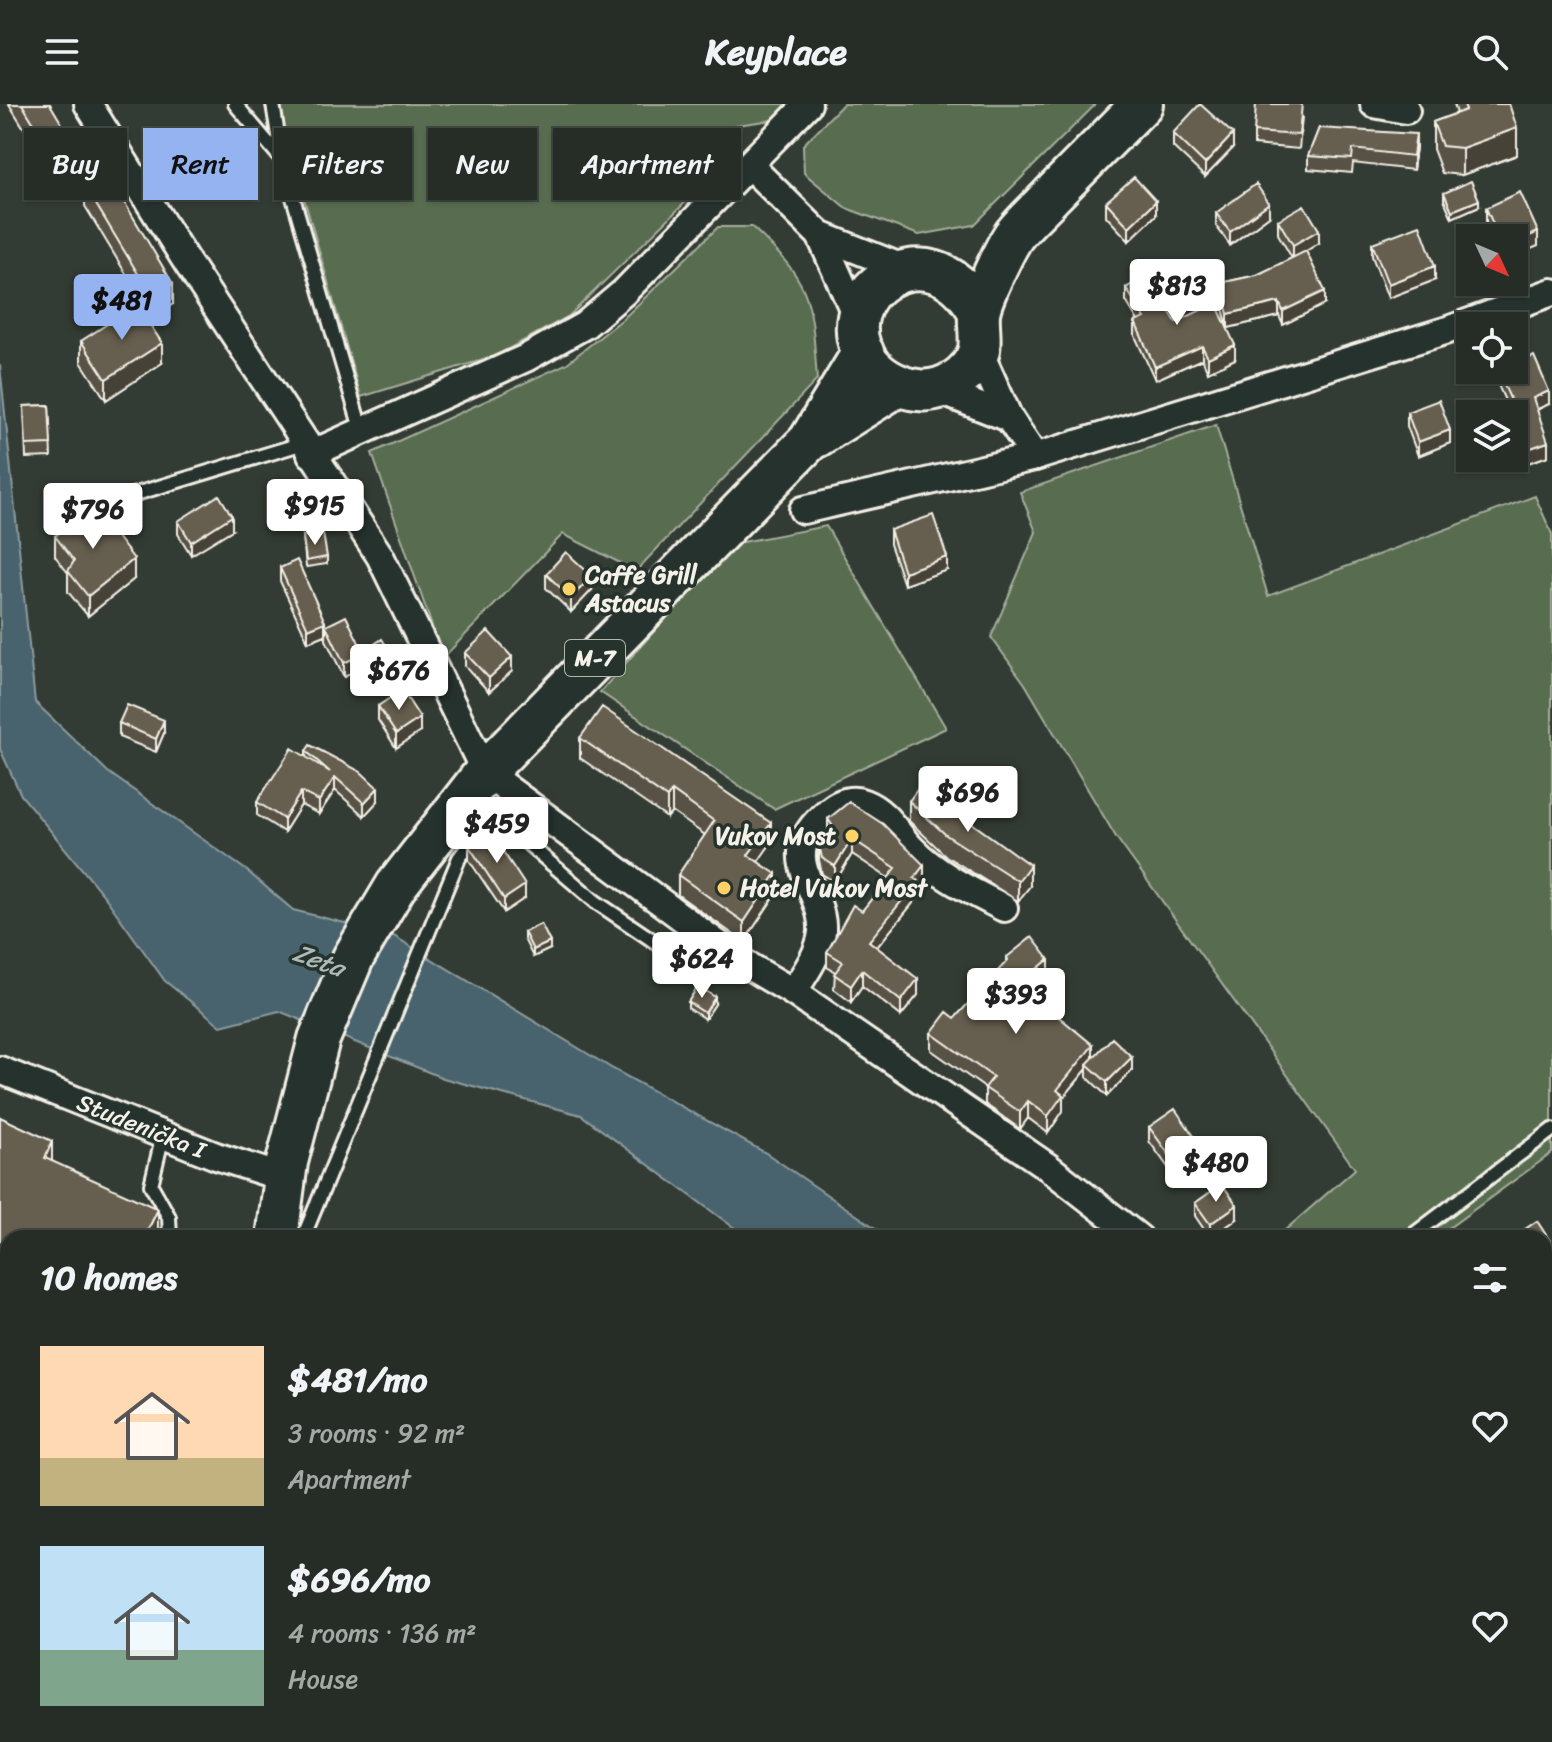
<!DOCTYPE html>
<html lang="en">
<head>
<meta charset="utf-8">
<style>
	:root { --surface:#262d27; --page:#2e352f; --text:#f1f3f6; --muted:#a4a8a7; --line:#424944; --accent:#95b2f1 }
	body { margin:0; font-family:Sriracha,sans-serif; background:var(--page); color:var(--text); height:100vh; display:flex; flex-direction:column; font-size:30px; white-space:nowrap }
	* { box-sizing:border-box; margin:0 }
	p { font-size:26px; color:var(--muted) }
	.icon { flex:none; width:44px; height:44px; fill:none; stroke:currentColor; stroke-width:2; stroke-linecap:round; stroke-linejoin:round }
	.map { position:relative; flex:1; overflow:hidden }
	.details { position:absolute; left:0px; top:1126px; width:1552px; height:512px; display:flex; flex-direction:column; background:var(--surface); border-radius:24px 24px 0 0; box-shadow:0 2px 6px #0004,0 0 0 2px var(--line) }
	.details>* { flex:none }
	.hud { position:absolute; left:24px; top:24px; width:800px; height:72px; display:flex; gap:16px }
	.needle { width:52px; rotate:134deg }
	.buttons { position:absolute; left:1456px; top:120px; display:grid; gap:16px }
	.buttons a { display:grid; place-items:center; width:72px; height:72px; border-radius:0px; background:var(--surface); box-shadow:0 2px 6px #0004,0 0 0 2px var(--line); font-size:40px }
	.price { position:absolute; translate:-50% -68px; padding:0 18px; border-radius:8px; background:#fff; color:#222; font-size:26px; line-height:52px; filter:drop-shadow(0 2px 4px #0008) }
	.price::after { content:''; position:absolute; left:50%; top:48px; width:24px; height:18px; margin-left:-12px; background:inherit; clip-path:polygon(0 0,100% 0,50% 100%) }
	.price.on { background:var(--accent); color:#111 }
	ul { padding:0; list-style:none }
	li { display:flex; align-items:center; gap:24px; height:200px; padding:0 40px }
	li span { display:grid; place-items:center; flex:none; width:224px; height:160px; border-radius:0px; color:#555 }
	li>.icon { margin-inline-start:auto }
	span .icon { width:96px; height:96px; fill:#fffc; stroke-width:1 }
	li b { font-size:34px }
	h2 { display:flex; justify-content:space-between; align-items:center; height:96px; padding:0 40px; font-size:34px }
	.tag { padding:0 28px; border-radius:0px; background:var(--surface); box-shadow:0 2px 6px #0004,0 0 0 2px var(--line); font-size:28px; line-height:72px }
	.tag.on { background:var(--accent); color:#111 }
	header { display:flex; justify-content:space-between; align-items:center; height:104px; padding:0 40px; background:var(--surface); font-size:36px; font-weight:700 }
	.map>svg:first-child { display:block }
</style>
</head>
<body>
<header><svg class="icon" aria-label="menu" viewBox="0 0 24 24"><path d="M4 6h16M4 12h16M4 18h16"/></svg>Keyplace<svg class="icon" aria-label="search" viewBox="0 0 24 24"><circle cx="10" cy="10" r="6"/><path d="M15 15l6 6"/></svg></header>
<div class="map">
<svg width="1552" height="1638" viewBox="0 0 1552 1638">
	<rect width="100%" height="100%" fill="#333c34"/>
	<filter id="ink" filterUnits="userSpaceOnUse"><feTurbulence type="fractalNoise" baseFrequency=".0125" numOctaves="2"/><feDisplacementMap in="SourceGraphic" scale="16" xChannelSelector="R" yChannelSelector="G"/><feConvolveMatrix kernelMatrix="1 2 1 2 8 2 1 2 1" color-interpolation-filters="sRGB"/></filter>
	<g filter="url(#ink)">
		<path fill="#596c50" stroke="#a6ae9c" stroke-width="2" d="M 277,0 L 788,0 L 772,16 L 737,21 L 699,54 L 699,85 L 569,212 L 495,252 L 361,293 Z
			M 843,0 L 1096,0 L 974,121 L 919,131 L 846,104 L 804,69 L 803,41 Z
			M 718,123 L 752,123 C 814,181 811,195 817,276 L 636,467 L 563,430 L 443,554 L 372,349 L 566,260 L 624,214 Z
			M 1216,321 L 1268,492 L 1535,392 L 1552,430 L 1552,1049 L 1435,1134 L 1276,1134 L 1355,1065 L 1116,733 L 1025,580 L 991,533 L 1036,428 L 1020,388 Z
			M 826,422 L 946,624 L 774,705 L 600,588 L 732,440 Z
			M 616,1630 L 994,1630 L 1003,1638 L 620,1638 Z"/>
		<path fill="#48646e" stroke="#8d9c9f" stroke-width="2" d="M 0,261 L 35,598 L 108,668 L 246,766 L 293,806 L 392,831 L 613,965 L 766,1049 L 890,1134 L 748,1134 L 581,1011 L 443,974 L 279,907 L 221,922 L 165,877 L 105,793 L 21,691 L 0,645 Z
			M 1221,1630 L 1286,1630 L 1292,1638 L 1226,1638 Z"/>
		<g fill="none" stroke-linecap="round" stroke-linejoin="round">
			<g stroke="#f4f1e8" stroke-width="18">
				<path id="service" d="M 235,0 L 280,53
					M 273,0 L 282,56 L 362,328
					M 106,399 L 304,339
					M 163,1031 L 151,1081 L 169,1113 L 170,1134
					M 303,1134 L 459,754 L 475,734 L 494,721 L 513,727 L 596,798 L 670,848 L 704,862 L 738,858
					M 1409,1134 L 1552,1026
					M 1544,1373 L 1552,1368
					M 1544,1450 L 1552,1463"/>
			</g>
			<g stroke="#f4f1e8" stroke-width="32">
				<g id="minor">
					<path d="M 88,0 L 188,160 L 380,452 L 485,668 L 742,858 L 793,888 L 1048,1063 L 1139,1134"/>
					<path d="M 1374,0 L 1406,6"/>
					<path d="M 749,61 L 820,131 L 857,214"/>
					<path d="M 820,131 L 908,166"/>
					<path d="M 979,247 L 1009,314 L 1035,353 L 1448,226 L 1552,188"/>
					<path d="M 938,286 L 1009,314"/>
					<path d="M 311,350 L 526,254 L 585,221 L 624,188 L 808,0"/>
					<path d="M 803,406 L 1035,353"/>
					<path d="M 793,888 C 804,871 820,849 822,828 C 825,783 770,753 830,706 C 840,698 852,694 864,699 C 887,708 896,729 912,745 C 937,771 973,788 1004,804"/>
					<path id="s1" d="M 0,966 L 216,1052 L 284,1074"/>
					<path d="M 1544,1590 L 1552,1602"/>
				</g>
			</g>
			<g stroke="#f4f1e8" stroke-width="46">
				<path id="primary" d="M 979,208 C 929,115 819,193 870,261 C 881,274 901,285 918,286 C 942,289 972,272 979,246 C 981,234 978,221 979,209 C 981,194 1005,144 1014,131 C 1025,117 1040,104 1052,91 C 1082,61 1112,30 1142,0
					M 816,333 L 899,281
					M 277,1134 L 287,1058 L 319,935 L 353,854 L 396,782 L 485,668 L 809,337 L 863,248
					M 339,1630 L 340,1638"/>
			</g>
			<use href="#service" stroke="#26332d" stroke-width="12"/>
			<use href="#minor" stroke="#26332d" stroke-width="26"/>
			<use href="#primary" stroke="#26332d" stroke-width="40"/>
		</g>
		<path fill="#585144" stroke="#f4f1e8" stroke-width="2" d="M 9,0 L 50,0 L 71,55 L 51,68 Z
			M 1454,0 L 1509,0 L 1517,51 L 1462,71 L 1442,69 L 1433,45 L 1433,18 L 1457,9 Z
			M 1302,13 L 1299,45 L 1254,41 L 1254,28 Z
			M 1319,24 L 1416,43 L 1413,66 L 1353,59 L 1352,69 L 1308,65 L 1308,52 Z
			M 1173,29 L 1233,44 L 1205,73 L 1173,43 Z
			M 85,82 L 173,200 L 152,213 L 85,102 Z
			M 1444,89 L 1479,102 L 1452,114 L 1444,96 Z
			M 1106,98 L 1156,111 L 1129,137 L 1106,112 Z
			M 1486,104 L 1538,142 L 1514,134 L 1493,134 L 1486,118 Z
			M 1216,109 L 1269,112 L 1230,141 L 1216,122 Z
			M 1278,116 L 1319,139 L 1304,148 L 1325,200 L 1283,221 L 1279,212 L 1228,224 L 1220,193 L 1220,179 L 1257,171 L 1292,154 L 1278,130 Z
			M 1372,139 L 1435,176 L 1388,194 L 1372,152 Z
			M 1126,184 L 1176,218 L 1235,255 L 1208,268 L 1202,255 L 1155,276 L 1135,232 L 1135,218 L 1138,217 L 1126,197 Z
			M 81,237 L 162,259 L 106,296 L 81,258 Z
			M 1498,268 L 1549,300 L 1537,306 L 1548,352 L 1519,362 L 1514,347 L 1514,310 L 1511,310 L 1498,281 Z
			M 49,301 L 51,353 L 26,354 L 24,302 Z
			M 1407,308 L 1450,339 L 1418,352 L 1407,322 Z
			M 178,417 L 232,426 L 191,451 L 178,430 Z
			M 890,426 L 947,466 L 904,481 L 890,440 Z
			M 55,432 L 134,475 L 88,512 L 68,488 L 68,469 L 55,452 Z
			M 303,432 L 327,453 L 327,460 L 306,463 Z
			M 280,464 L 325,531 L 308,538 L 280,477 Z
			M 546,470 L 592,486 L 571,508 L 546,484 Z
			M 326,522 L 364,563 L 344,573 L 326,536 Z
			M 367,545 L 393,559 L 378,569 L 367,551 Z
			M 465,549 L 512,567 L 489,588 L 465,562 Z
			M 378,602 L 420,628 L 396,644 L 378,616 Z
			M 119,619 L 164,629 L 156,648 L 119,633 Z
			M 580,634 L 771,739 L 757,758 L 776,790 L 744,838 L 678,791 L 678,771 L 705,731 L 672,708 L 667,714 L 580,654 Z
			M 306,647 L 378,697 L 364,712 L 335,686 L 319,710 L 301,701 L 284,728 L 257,711 L 257,698 L 306,653 Z
			M 909,697 L 1030,782 L 1018,797 L 946,752 L 909,717 Z
			M 828,715 L 924,777 L 918,784 L 918,793 L 877,843 L 918,891 L 901,912 L 862,882 L 851,898 L 834,885 L 835,868 L 827,863 L 827,848 L 862,807 L 888,774 L 852,750 L 835,778 L 822,770 L 819,756 L 819,741 L 828,728 Z
			M 469,742 L 525,794 L 504,808 L 469,756 Z
			M 524,828 L 550,845 L 533,853 L 524,835 Z
			M 1007,853 L 1049,872 L 1029,889 L 1093,954 L 1132,966 L 1107,992 L 1087,973 L 1087,965 L 1063,994 L 1063,1007 L 1048,1029 L 1028,1014 L 1020,1025 L 985,1000 L 985,984 L 931,946 L 931,929 L 955,914 L 1007,858 Z
			M 688,898 L 715,900 L 705,915 L 688,904 Z
			M 0,1013 L 52,1057 L 158,1131 L 8,1134 L 8,1241 L 1,1238 L 1,1211 L 3,1207 L 0,1205 Z
			M 1149,1023 L 1203,1058 L 1178,1077 L 1149,1037 Z
			M 1195,1099 L 1237,1115 L 1210,1134 L 1195,1112 Z
			M 1544,1134 L 1552,1140 L 1552,1256 L 1544,1244 Z
			M 1552,1390 L 1552,1428 L 1547,1420 L 1547,1393 Z
			M 55,1630 L 86,1630 L 89,1638 L 58,1638 Z
			M 180,1630 L 203,1630 L 203,1632 L 190,1637 Z"/>
		<path fill="#474237" stroke="#f4f1e8" stroke-width="2" d="M 1517,24 L 1517,51 L 1462,71 L 1462,44 Z
			M 1233,30 L 1233,44 L 1205,73 L 1205,60 Z
			M 1416,30 L 1416,43 L 1413,66 L 1413,52 Z
			M 71,35 L 71,55 L 51,68 L 51,48 Z
			M 1479,96 L 1479,102 L 1452,114 L 1452,107 Z
			M 1156,97 L 1156,111 L 1129,137 L 1129,123 Z
			M 1269,99 L 1269,112 L 1230,141 L 1230,128 Z
			M 1319,126 L 1319,139 L 1293,155 L 1293,141 Z
			M 1538,128 L 1538,142 L 1514,152 L 1514,139 Z
			M 1435,162 L 1435,176 L 1388,194 L 1388,180 Z
			M 173,180 L 173,200 L 152,213 L 152,193 Z
			M 1325,187 L 1325,200 L 1283,221 L 1283,207 Z
			M 1279,198 L 1279,212 L 1228,224 L 1228,210 Z
			M 162,239 L 162,259 L 106,296 L 106,275 Z
			M 1235,241 L 1235,255 L 1208,268 L 1208,254 Z
			M 1202,242 L 1202,255 L 1155,276 L 1155,263 Z
			M 1549,287 L 1549,300 L 1533,307 L 1533,294 Z
			M 1450,326 L 1450,339 L 1418,352 L 1418,338 Z
			M 1548,338 L 1548,352 L 1519,362 L 1519,348 Z
			M 232,412 L 232,426 L 191,451 L 191,438 Z
			M 947,453 L 947,466 L 904,481 L 904,468 Z
			M 134,455 L 134,475 L 88,512 L 88,492 Z
			M 592,472 L 592,486 L 571,508 L 571,494 Z
			M 325,518 L 325,531 L 308,538 L 308,525 Z
			M 364,549 L 364,563 L 344,573 L 344,559 Z
			M 393,552 L 393,559 L 378,569 L 378,563 Z
			M 512,553 L 512,567 L 489,588 L 489,574 Z
			M 420,614 L 420,628 L 396,644 L 396,630 Z
			M 164,616 L 164,629 L 156,648 L 156,635 Z
			M 335,673 L 335,686 L 319,710 L 319,697 Z
			M 378,684 L 378,697 L 364,712 L 364,699 Z
			M 672,687 L 672,708 L 667,714 L 667,694 Z
			M 301,688 L 301,701 L 284,728 L 284,715 Z
			M 771,719 L 771,739 L 748,772 L 748,751 Z
			M 852,735 L 852,750 L 835,778 L 835,762 Z
			M 924,761 L 924,777 L 918,784 L 918,793 L 869,853 L 869,837 L 914,774 Z
			M 1030,761 L 1030,782 L 1018,797 L 1018,777 Z
			M 776,770 L 776,790 L 744,838 L 744,818 Z
			M 525,781 L 525,794 L 504,808 L 504,795 Z
			M 550,838 L 550,845 L 533,853 L 533,846 Z
			M 1049,855 L 1049,872 L 1019,897 L 1019,880 Z
			M 862,866 L 862,882 L 851,898 L 851,882 Z
			M 918,875 L 918,891 L 901,912 L 901,897 Z
			M 715,893 L 715,900 L 705,915 L 705,909 Z
			M 1093,941 L 1093,958 L 1087,960 L 1087,965 L 1063,994 L 1063,1007 L 1048,1029 L 1048,1012 L 1057,986 Z
			M 1132,953 L 1132,966 L 1107,992 L 1107,978 Z
			M 1028,997 L 1028,1014 L 1020,1025 L 1020,1008 Z
			M 52,1037 L 52,1063 L 45,1054 Z
			M 1203,1045 L 1203,1058 L 1178,1077 L 1178,1063 Z
			M 1237,1101 L 1237,1115 L 1210,1134 L 1210,1120 Z
			M 158,1105 L 158,1131 L 156,1134 L 144,1134 Z
			M 1551,1304 L 1551,1330 L 1544,1335 L 1544,1308 Z
			M 249,1630 L 261,1630 L 249,1635 Z"/>
		<path fill="#665e4f" stroke="#f4f1e8" stroke-width="2" d="M 22,0 L 50,0 L 71,35 L 51,48 Z
			M 1200,0 L 1233,30 L 1205,60 L 1173,29 Z
			M 1256,0 L 1302,0 L 1299,31 L 1254,28 Z
			M 1464,0 L 1509,0 L 1517,24 L 1462,44 L 1442,42 L 1433,18 L 1466,6 Z
			M 1319,24 L 1416,30 L 1413,52 L 1353,45 L 1352,55 L 1308,52 Z
			M 107,69 L 173,180 L 152,193 L 85,82 Z
			M 1134,73 L 1156,97 L 1129,123 L 1106,98 Z
			M 1471,77 L 1479,96 L 1452,107 L 1444,89 Z
			M 1256,80 L 1269,99 L 1230,128 L 1216,109 Z
			M 1520,88 L 1538,128 L 1514,139 L 1514,134 L 1499,134 L 1486,104 Z
			M 1304,101 L 1319,126 L 1293,141 L 1278,116 Z
			M 1420,121 L 1435,162 L 1388,180 L 1372,139 Z
			M 1306,147 L 1325,187 L 1283,207 L 1279,198 L 1228,210 L 1220,179 L 1257,171 Z
			M 1147,171 L 1176,218 L 1216,199 L 1235,241 L 1208,254 L 1202,242 L 1155,263 L 1135,218 L 1145,214 L 1126,184 Z
			M 137,201 L 162,239 L 106,275 L 81,237 Z
			M 1534,252 L 1549,287 L 1533,294 L 1548,338 L 1519,348 L 1514,334 L 1514,313 L 1518,312 L 1498,268 L 1502,266 L 1514,266 L 1514,261 Z
			M 1439,296 L 1450,326 L 1418,338 L 1407,308 Z
			M 49,301 L 51,340 L 26,341 L 24,302 Z
			M 219,391 L 232,412 L 191,438 L 178,417 Z
			M 93,402 L 134,455 L 88,492 L 68,467 L 74,457 L 55,432 Z
			M 933,411 L 947,453 L 904,468 L 890,426 Z
			M 323,429 L 327,453 L 306,457 L 303,432 Z
			M 566,448 L 592,472 L 571,494 L 546,470 Z
			M 297,456 L 325,518 L 308,525 L 280,464 Z
			M 346,512 L 364,549 L 344,559 L 326,522 Z
			M 488,527 L 512,553 L 489,574 L 465,549 Z
			M 382,535 L 393,552 L 378,563 L 367,545 Z
			M 402,586 L 420,614 L 396,630 L 378,602 Z
			M 127,601 L 164,616 L 156,635 L 119,619 Z
			M 602,603 L 771,719 L 748,751 L 776,770 L 744,818 L 678,771 L 714,717 L 672,687 L 667,694 L 580,634 Z
			M 310,641 L 361,668 L 378,684 L 364,699 L 335,673 L 319,697 L 301,688 L 284,715 L 257,698 L 292,644 L 330,668 L 306,647 Z
			M 920,682 L 1030,761 L 1018,777 L 946,731 L 909,697 Z
			M 849,698 L 883,720 L 924,761 L 914,774 L 918,777 L 869,837 L 918,875 L 901,897 L 862,866 L 851,882 L 834,870 L 843,858 L 827,848 L 853,801 L 862,807 L 896,764 L 852,735 L 835,762 L 822,754 L 819,741 L 832,721 L 828,715 Z
			M 489,726 L 525,781 L 504,795 L 469,742 Z
			M 541,820 L 550,838 L 533,846 L 524,828 Z
			M 1032,833 L 1049,855 L 1019,880 L 1093,941 L 1057,986 L 1063,991 L 1048,1012 L 1028,997 L 1020,1008 L 985,984 L 993,973 L 931,929 L 947,908 L 955,914 L 1008,856 L 1007,853 Z
			M 698,882 L 715,893 L 705,909 L 688,898 Z
			M 1112,934 L 1132,953 L 1107,978 L 1087,960 Z
			M 1175,1005 L 1203,1045 L 1178,1063 L 1149,1023 Z
			M 0,1013 L 52,1037 L 45,1054 L 158,1105 L 144,1134 L 8,1134 L 8,1183 L 0,1179 Z
			M 1222,1080 L 1237,1101 L 1210,1120 L 1195,1099 Z
			M 1537,1117 L 1552,1140 L 1552,1230 L 1544,1217 L 1544,1134 L 1512,1134 Z
			M 8,1197 L 8,1215 L 1,1211 Z
			M 1544,1293 L 1551,1304 L 1544,1308 Z
			M 1552,1390 L 1552,1402 L 1547,1393 Z
			M 60,1630 L 86,1630 L 89,1638 L 64,1638 Z
			M 209,1630 L 228,1630 L 230,1638 L 187,1638 Z"/>
	</g>
	<g fill="#ffd166" stroke="#26332d" stroke-width="3">
		<circle cx="569" cy="485" r="8"/>
		<circle cx="852" cy="732" r="8"/>
		<circle cx="724" cy="784" r="8"/>
	</g>
	<g text-anchor="middle" dominant-baseline="central" stroke-width="7" stroke-linejoin="round" paint-order="stroke">
		<rect fill="#26332d" stroke="#b6b8b0" stroke-width="2" x="565" y="536" width="60" height="36" rx="6"/>
		<g font-size="22" font-weight="bold" fill="#f4f1e8">
			<text x="595" y="554">M-7</text>
		</g>
		<g font-size="24" font-weight="bold" fill="#f4f1e8" stroke="#26332d" text-anchor="start">
			<text x="585" y="471">Caffe Grill<tspan x="585" dy="28">Astacus</tspan></text>
			<text x="836" y="732" text-anchor="end">Vukov Most</text>
			<text x="740" y="784">Hotel Vukov Most</text>
		</g>
		<g font-size="24" fill="#f4f1e8" stroke="#26332d">
			<text stroke="none"><textPath href="#s1" startOffset="152">Studenička I</textPath></text>
		</g>
		<g font-size="26" font-style="italic" fill="#afb9b7" stroke="#26332d">
			<text transform="translate(319 856) rotate(20)">Zeta</text>
		</g>
	</g>
</svg>
<div class="buttons">
<a><svg class="needle" viewBox="-14 -14 28 28"><path d="M0-13l5 13h-10z" fill="#e53935"/><path d="M0 13l5-13h-10z" fill="#a4a8a7"/></svg></a>
<a><svg class="icon" aria-label="locate" viewBox="0 0 24 24"><circle cx="12" cy="12" r="6"/><path d="M12 2v4M12 18v4M2 12h4M18 12h4"/></svg></a>
<a><svg class="icon" aria-label="layers" viewBox="0 0 24 24"><path d="M12 4l9 5-9 5-9-5zM3 14l9 5 9-5"/></svg></a>
</div>
<b class="price" style="left:1177px;top:223px">$813</b>
<b class="price on" style="left:122px;top:238px">$481</b>
<b class="price" style="left:315px;top:443px">$915</b>
<b class="price" style="left:93px;top:447px">$796</b>
<b class="price" style="left:399px;top:608px">$676</b>
<b class="price" style="left:968px;top:730px">$696</b>
<b class="price" style="left:497px;top:761px">$459</b>
<b class="price" style="left:702px;top:896px">$624</b>
<b class="price" style="left:1016px;top:932px">$393</b>
<b class="price" style="left:1216px;top:1100px">$480</b>
<div class="hud">
<a class="tag">Buy</a>
<a class="tag on">Rent</a>
<a class="tag">Filters</a>
<a class="tag">New</a>
<a class="tag">Apartment</a>
</div>
<section class="details">
<h2>10 homes<svg class="icon" aria-label="filters" viewBox="0 0 24 24"><path d="M4 7h16M4 17h16"/><circle cx="9" cy="7" r="2"/><circle cx="15" cy="17" r="2"/></svg></h2>
<ul>
<li><span style="background:linear-gradient(#ffd9b3 70%,#c2b280 0)"><svg class="icon" aria-label="home" viewBox="0 0 24 24"><path d="M3 11l9-7 9 7M6 9v11h12V9"/></svg></span><div><b>$481/mo</b><p>3 rooms · 92 m²</p><p>Apartment</p></div><svg class="icon" aria-label="heart" viewBox="0 0 24 24"><path d="M12 20l-8-8c-3-5 5-10 8-4 3-6 11-1 8 4z"/></svg></li>
<li><span style="background:linear-gradient(#bfe0f5 65%,#7fa58c 0)"><svg class="icon" aria-label="home" viewBox="0 0 24 24"><path d="M3 11l9-7 9 7M6 9v11h12V9"/></svg></span><div><b>$696/mo</b><p>4 rooms · 136 m²</p><p>House</p></div><svg class="icon" aria-label="heart" viewBox="0 0 24 24"><path d="M12 20l-8-8c-3-5 5-10 8-4 3-6 11-1 8 4z"/></svg></li>
</ul>
</section>
</div>
</body>
</html>
